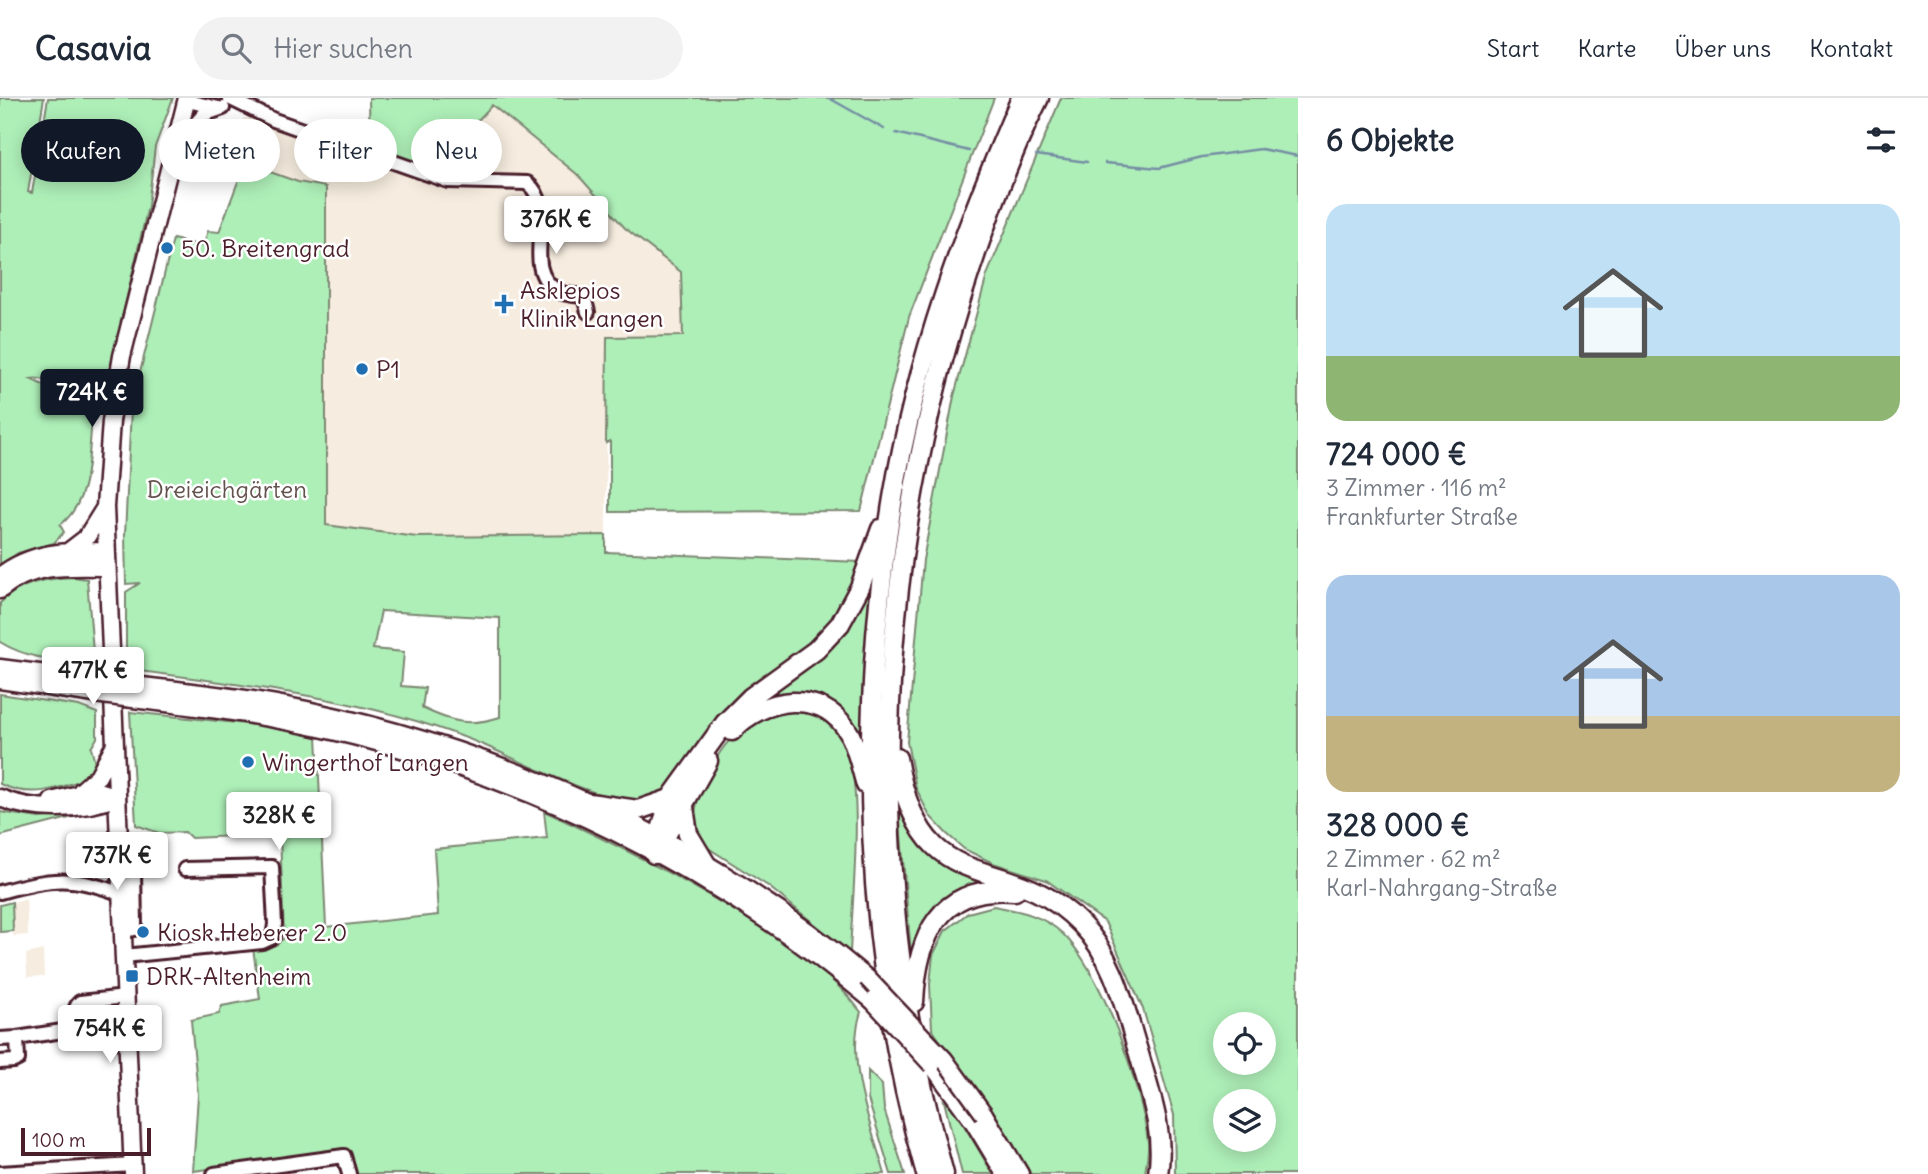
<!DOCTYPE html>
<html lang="de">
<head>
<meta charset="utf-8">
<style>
	:root { --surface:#fff; --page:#f2f2f3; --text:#1f2937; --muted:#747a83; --line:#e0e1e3; --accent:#111827 }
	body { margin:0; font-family:Delius,sans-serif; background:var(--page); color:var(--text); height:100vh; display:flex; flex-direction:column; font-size:26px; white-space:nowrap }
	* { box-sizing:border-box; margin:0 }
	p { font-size:23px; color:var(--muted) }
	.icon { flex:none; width:38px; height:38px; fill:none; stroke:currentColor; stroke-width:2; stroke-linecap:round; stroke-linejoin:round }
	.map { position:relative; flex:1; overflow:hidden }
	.drawer { display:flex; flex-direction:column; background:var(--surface); width:630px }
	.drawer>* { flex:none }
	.top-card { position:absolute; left:21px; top:21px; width:665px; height:63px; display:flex; gap:14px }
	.buttons { position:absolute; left:1213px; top:914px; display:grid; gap:14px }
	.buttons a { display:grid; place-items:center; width:63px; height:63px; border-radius:50%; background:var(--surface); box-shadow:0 4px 18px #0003; font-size:35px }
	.scale { position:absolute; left:21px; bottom:18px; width:130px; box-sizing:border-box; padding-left:7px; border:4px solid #4a1f2b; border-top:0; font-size:19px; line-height:24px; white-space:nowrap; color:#4a1f2b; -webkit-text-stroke:5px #fff; paint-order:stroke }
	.price { position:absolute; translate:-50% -60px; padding:0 16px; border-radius:7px; background:#fff; color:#222; font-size:23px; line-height:46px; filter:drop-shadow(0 2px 4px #0008) }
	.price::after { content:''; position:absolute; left:50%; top:42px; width:21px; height:16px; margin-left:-10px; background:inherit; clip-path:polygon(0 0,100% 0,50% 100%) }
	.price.selected { background:var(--accent); color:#fff }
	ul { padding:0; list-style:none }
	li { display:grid; align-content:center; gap:14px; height:371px; padding:0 28px }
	li span { display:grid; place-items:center; height:217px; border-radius:21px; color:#555 }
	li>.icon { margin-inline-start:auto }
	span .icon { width:126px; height:126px; fill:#fffc; stroke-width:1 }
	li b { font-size:30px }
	h2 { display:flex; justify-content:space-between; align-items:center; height:84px; padding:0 28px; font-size:30px }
	.pill { padding:0 24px; border-radius:32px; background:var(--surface); box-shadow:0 4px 18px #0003; font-size:24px; line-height:63px }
	.pill.selected { background:var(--accent); color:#fff }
	header { display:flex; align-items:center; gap:42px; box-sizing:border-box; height:98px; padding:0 35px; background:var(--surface); border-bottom:2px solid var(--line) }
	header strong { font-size:33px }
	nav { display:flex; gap:38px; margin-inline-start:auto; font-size:24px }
	.search { width:490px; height:63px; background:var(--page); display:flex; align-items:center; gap:18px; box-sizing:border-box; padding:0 24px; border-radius:38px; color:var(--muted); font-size:26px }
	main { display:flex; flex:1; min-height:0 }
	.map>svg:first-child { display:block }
</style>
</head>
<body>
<header>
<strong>Casavia</strong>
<div class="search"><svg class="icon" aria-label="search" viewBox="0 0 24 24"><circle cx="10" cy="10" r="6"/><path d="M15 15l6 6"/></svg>Hier suchen</div>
<nav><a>Start</a><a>Karte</a><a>Über uns</a><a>Kontakt</a></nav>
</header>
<main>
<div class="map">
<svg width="1298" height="1076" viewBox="0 0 1298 1076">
	<rect width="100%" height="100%" fill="#fff"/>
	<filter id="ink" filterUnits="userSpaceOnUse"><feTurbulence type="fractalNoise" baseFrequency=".0143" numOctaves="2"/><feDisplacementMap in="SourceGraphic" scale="14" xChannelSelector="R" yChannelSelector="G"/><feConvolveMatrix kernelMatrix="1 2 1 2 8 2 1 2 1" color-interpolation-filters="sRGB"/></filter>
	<g filter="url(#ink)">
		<path fill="#f6ecdf" d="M 492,7 L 578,77 L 625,130 L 681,174 L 683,238 L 607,240 L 606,437 L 417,439 L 326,427 L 326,89 L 298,84 L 226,59 L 243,20 L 285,19 L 454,77 L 454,47 L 467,47 L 467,33 Z
			M 26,801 L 28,837 L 13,838 L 12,804 Z
			M 43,852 L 44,878 L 27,879 L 26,856 Z"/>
		<path fill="#aeefb8" stroke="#7c8772" stroke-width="2" fill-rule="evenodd" d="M 0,0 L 44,0 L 28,94 L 32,95 L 48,0 L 173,0 L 155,49 L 148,108 L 101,310 L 93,314 C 77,302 50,276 30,281 L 61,295 L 92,322 C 88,357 91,404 60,427 L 64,434 L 54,445 L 18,455 L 0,469 Z
			M 369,0 L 994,0 L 909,219 L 861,413 L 610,414 L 610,343 L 606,345 L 607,239 L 683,238 L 681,174 L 625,130 L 578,77 L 492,7 L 467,34 L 467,47 L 454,47 L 454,77 L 450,77 L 370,50 Z
			M 1061,0 L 1298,0 L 1298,1076 L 1175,1076 L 1174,1017 L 1143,911 L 1105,824 L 1046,782 L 993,765 L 964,751 L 947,736 L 929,717 L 916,690 L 907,644 L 923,462 L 954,298 L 987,177 ZM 1225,926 L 1264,926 L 1264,964 L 1225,964 ZM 1225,1003 L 1264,1003 L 1264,1041 L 1225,1041 Z
			M 245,65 L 298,84 L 326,89 L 326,427 L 417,439 L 606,437 L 606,454 L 861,464 C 836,546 786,552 734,605 C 708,632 687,665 664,694 C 661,697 656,702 651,704 C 620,714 519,662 486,648 C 374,600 246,588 126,571 L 126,494 L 140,485 L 126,486 L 125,437 L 131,311 L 173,141 L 203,148 L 208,133 L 219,134 ZM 381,513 L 500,520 L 500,619 C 469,629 451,624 422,610 L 425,590 L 401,588 L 404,554 L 373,551 Z
			M 874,475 L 862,655 L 824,606 L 738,619 C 764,596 797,582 822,558 C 845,536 858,503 874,475 Z
			M 74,479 L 87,481 L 94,566 C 61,563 29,562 0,544 L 0,505 C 20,485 46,480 74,479 Z
			M 0,596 L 79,608 L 97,615 L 97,640 L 91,650 L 95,665 L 89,679 C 60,691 30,701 0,686 Z
			M 792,610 C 811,615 831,618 842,637 C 866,679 852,803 850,855 L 768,788 L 702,746 L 692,732 C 695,699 714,651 742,631 C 757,620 775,615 792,610 Z
			M 130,614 L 247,626 L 317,637 L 326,829 L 438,817 L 434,751 L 547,740 L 544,713 C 615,746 684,780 751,823 C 791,848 833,876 861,914 C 845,961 871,1029 885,1076 L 353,1076 L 348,1053 L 193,1073 L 198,997 L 191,922 L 219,916 L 222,908 L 260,901 L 253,850 L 284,841 L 280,736 L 191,740 L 185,734 L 159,735 L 136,727 Z
			M 898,701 L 919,738 L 1008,787 L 966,796 L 912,868 Z
			M 0,714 L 39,720 L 92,714 L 0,738 Z
			M 12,804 L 13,833 L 0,834 L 0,807 Z
			M 994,808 C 1020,813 1043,817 1063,836 C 1102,874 1142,989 1148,1044 C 1149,1054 1146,1066 1145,1076 L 1031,1076 L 932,931 L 930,886 L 933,857 L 945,833 L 968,815 Z
			M 868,973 L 882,987 L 884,1011 L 905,1076 L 891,1076 L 868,1001 Z
			M 944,1003 L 956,1014 L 993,1076 L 962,1076 Z"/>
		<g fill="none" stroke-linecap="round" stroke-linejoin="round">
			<path stroke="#758fa3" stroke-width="2.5" d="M 829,0 L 884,31
				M 896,35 L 969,53
				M 1036,57 L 1087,64
				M 1105,65 L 1159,70 L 1202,59 L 1261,51 L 1298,58"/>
			<g stroke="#4a1f2b" stroke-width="18">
				<path id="minor" d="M 229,0 L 274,22 L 448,83 L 527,85 C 561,111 517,170 558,193 C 567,198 576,196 584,199 L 588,214
					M 187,3 L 219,10
					M 177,46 L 203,17 L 223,10
					M 0,794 C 51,780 71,777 121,796
					M 123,833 L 134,831 L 135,827 L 134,773
					M 124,858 L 262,844 L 273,839 L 275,826 L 272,769 L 185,771
					M 17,940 L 69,932 C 78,924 71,912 80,904 L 126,899
					M 0,941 L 17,940 L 18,961 L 14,963 L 0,964
					M 0,1075 L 133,1067
					M 214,1076 L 344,1058 L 349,1076"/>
			</g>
			<g stroke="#4a1f2b" stroke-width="21">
				<path id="major" d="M 69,453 L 86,440 L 104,411
					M 0,478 C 32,453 67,453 105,453
					M 0,492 C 30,466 68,468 105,469
					M 0,570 L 94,582
					M 0,582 L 95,596
					M 125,586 C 175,592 227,597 277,606 C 491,646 700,739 867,880
					M 125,600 C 192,608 258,616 324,631 C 524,676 717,770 873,903
					M 81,693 L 98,678 L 113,650
					M 0,700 C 33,714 84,713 117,699
					M 52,703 L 94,692 L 117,699
					M 932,967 L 973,1023 L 1005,1076
					M 984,1016 L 1020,1076
					M 133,1076 L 105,409 L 111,323 L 122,258 L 187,0"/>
			</g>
			<g stroke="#4a1f2b" stroke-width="23">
				<path id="highway" d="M 732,633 C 763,599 822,589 849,635 C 857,650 861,670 866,687
					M 897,660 C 922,810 1005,747 1081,826 C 1115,860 1125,912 1139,956 C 1150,996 1165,1034 1158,1076
					M 589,705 L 638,712 L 670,701
					M 684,709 L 688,736 L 706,766
					M 660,748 L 708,663
					M 654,756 L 670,701 L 725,625 L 751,599 L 816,552 L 840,526 L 860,489 L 881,431
					M 914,904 C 917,839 939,786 1015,793
					M 926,1076 C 864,859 856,623 893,400 C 916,261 965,128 1021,0
					M 944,1076 C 864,792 872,488 959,207 C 981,137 1006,65 1039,0"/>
			</g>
			<use href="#minor" stroke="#fff" stroke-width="12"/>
			<use href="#major" stroke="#fff" stroke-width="16"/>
			<use href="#highway" stroke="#fff" stroke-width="18"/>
			<g stroke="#4a1f2b" stroke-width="21" stroke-linecap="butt">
				<path id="major-bridge" d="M 94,582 L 125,586
					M 95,596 L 125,600
					M 867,880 L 944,961 L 984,1016
					M 873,903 L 932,967"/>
			</g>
			<use href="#major-bridge" stroke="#fff" stroke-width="16"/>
		</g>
	</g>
	<g fill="#1f6fb2" stroke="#fff" stroke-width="2.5">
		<circle cx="167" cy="150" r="7"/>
		<path d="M500.5 195.5h7v7h7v7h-7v7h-7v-7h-7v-7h7z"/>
		<circle cx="362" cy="271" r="7"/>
		<circle cx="248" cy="664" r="7"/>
		<circle cx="143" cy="834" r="7"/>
		<rect x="125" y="871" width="14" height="14" rx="3.5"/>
	</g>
	<g text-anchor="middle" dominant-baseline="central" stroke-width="5" stroke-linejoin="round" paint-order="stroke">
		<g font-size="24" fill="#4a1f2b" stroke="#fff" text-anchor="start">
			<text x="181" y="150">50. Breitengrad</text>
			<text x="520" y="192">Asklepios<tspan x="520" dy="28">Klinik Langen</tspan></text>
			<text x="376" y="271">P1</text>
			<text x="262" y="664">Wingerthof Langen</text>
			<text x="157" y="834">Kiosk Heberer 2.0</text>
			<text x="146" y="878">DRK-Altenheim</text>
		</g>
		<g font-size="24" fill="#63534e" stroke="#fff">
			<text x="227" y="391">Dreieichgärten</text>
		</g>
	</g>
</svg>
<div class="buttons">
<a><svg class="icon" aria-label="locate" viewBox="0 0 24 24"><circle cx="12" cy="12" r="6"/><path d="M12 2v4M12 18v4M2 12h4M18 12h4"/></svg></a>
<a><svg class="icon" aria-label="layers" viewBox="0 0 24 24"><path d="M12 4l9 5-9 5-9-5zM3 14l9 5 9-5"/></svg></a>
</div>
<div class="scale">100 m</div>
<b class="price" style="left:556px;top:158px">376K €</b>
<b class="price selected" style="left:92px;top:331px">724K €</b>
<b class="price" style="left:93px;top:609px">477K €</b>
<b class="price" style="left:279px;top:754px">328K €</b>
<b class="price" style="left:117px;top:794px">737K €</b>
<b class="price" style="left:110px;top:967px">754K €</b>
<div class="top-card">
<a class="pill selected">Kaufen</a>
<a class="pill">Mieten</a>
<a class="pill">Filter</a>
<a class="pill">Neu</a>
</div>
</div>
<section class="drawer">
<h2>6 Objekte<svg class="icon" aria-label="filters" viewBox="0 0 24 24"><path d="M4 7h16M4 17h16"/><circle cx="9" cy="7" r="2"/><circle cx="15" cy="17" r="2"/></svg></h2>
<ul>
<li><span style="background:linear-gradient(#bfe0f5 70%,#8fb573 0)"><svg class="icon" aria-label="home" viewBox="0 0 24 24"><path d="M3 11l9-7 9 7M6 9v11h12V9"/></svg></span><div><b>724 000 €</b><p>3 Zimmer · 116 m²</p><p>Frankfurter Straße</p></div></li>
<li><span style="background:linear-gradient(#a9c7e8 65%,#c2b280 0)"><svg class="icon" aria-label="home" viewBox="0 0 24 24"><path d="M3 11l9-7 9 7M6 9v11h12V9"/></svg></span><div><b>328 000 €</b><p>2 Zimmer · 62 m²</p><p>Karl-Nahrgang-Straße</p></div></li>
</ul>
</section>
</main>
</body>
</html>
